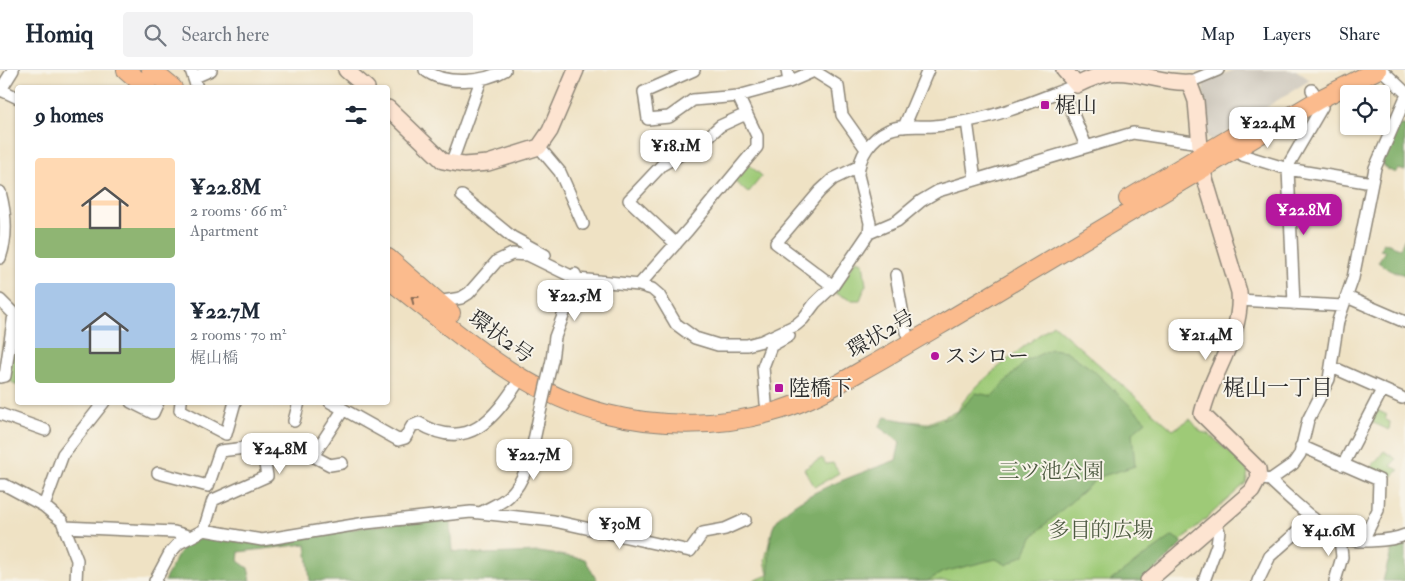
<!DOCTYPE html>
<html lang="en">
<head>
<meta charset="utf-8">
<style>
	:root { --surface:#fff; --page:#f2f2f3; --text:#1f2937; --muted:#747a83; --line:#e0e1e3; --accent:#b5179e }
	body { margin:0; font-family:"IM FELL Double Pica","Noto Serif JP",serif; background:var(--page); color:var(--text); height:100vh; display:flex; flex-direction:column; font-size:19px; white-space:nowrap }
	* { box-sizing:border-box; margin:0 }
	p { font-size:16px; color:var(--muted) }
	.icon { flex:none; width:28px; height:28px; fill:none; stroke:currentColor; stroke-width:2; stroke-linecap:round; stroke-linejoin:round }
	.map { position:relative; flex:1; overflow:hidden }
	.panel { position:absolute; left:15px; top:15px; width:375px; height:320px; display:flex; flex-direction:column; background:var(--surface); border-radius:5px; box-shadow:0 1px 4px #0004 }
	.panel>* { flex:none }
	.fabs { position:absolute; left:1340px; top:15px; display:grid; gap:10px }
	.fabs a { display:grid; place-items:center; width:50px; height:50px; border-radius:5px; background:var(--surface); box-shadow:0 1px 4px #0004; font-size:25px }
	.price { position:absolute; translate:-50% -42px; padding:0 11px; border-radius:10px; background:#fff; color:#222; font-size:16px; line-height:32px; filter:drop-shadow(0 1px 2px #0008) }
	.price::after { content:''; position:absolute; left:50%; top:30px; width:15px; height:11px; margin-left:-8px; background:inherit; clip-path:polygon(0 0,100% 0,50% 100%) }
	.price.selected { background:var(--accent); color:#fff }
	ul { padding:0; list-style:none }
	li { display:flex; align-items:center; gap:15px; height:125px; padding:0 20px }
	li span { display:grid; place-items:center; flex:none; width:140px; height:100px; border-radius:5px; color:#555 }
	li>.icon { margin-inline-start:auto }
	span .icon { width:60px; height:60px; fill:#fffc; stroke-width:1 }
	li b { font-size:21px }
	h2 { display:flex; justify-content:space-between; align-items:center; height:60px; padding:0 20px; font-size:21px }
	header { display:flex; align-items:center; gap:30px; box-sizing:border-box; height:70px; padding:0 25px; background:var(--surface); border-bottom:1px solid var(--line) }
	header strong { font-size:24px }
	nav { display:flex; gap:28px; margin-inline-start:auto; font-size:18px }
	.search { width:350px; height:45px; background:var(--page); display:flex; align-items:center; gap:12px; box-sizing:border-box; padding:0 18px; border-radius:5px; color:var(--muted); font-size:19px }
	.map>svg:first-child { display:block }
</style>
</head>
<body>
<header>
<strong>Homiq</strong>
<div class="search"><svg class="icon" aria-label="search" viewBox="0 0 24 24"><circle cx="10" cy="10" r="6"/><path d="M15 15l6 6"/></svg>Search here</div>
<nav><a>Map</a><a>Layers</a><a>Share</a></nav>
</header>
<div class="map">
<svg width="1405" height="511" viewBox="0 0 1405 511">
	<rect width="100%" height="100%" fill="#f7f3e8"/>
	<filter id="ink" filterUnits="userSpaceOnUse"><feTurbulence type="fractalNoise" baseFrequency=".02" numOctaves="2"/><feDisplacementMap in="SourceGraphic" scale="10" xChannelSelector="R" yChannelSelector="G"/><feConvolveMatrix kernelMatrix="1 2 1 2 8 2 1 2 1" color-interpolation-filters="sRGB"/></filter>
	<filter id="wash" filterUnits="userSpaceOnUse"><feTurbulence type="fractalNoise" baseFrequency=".0096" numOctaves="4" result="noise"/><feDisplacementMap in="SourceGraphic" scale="20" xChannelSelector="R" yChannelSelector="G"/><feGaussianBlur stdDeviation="1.12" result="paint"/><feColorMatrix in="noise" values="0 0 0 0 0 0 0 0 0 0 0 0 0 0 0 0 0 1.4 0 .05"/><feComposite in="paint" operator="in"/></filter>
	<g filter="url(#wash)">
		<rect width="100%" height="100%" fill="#efe2c4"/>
		<path fill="#c9c3b8" d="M 1234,0 L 1296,0 L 1310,10 L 1212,71 L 1207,68 L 1203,16 L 1204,12 Z"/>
		<path fill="#9eca77" stroke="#647a51" d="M 747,93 L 762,106 L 748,123 L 733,110 Z
			M 856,190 L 863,192 L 866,215 L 860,230 L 851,230 L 835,223 Z
			M 17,244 L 17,316 L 8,309 Z
			M 1053,254 L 1173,360 L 1190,349 L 1201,362 L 1209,364 L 1244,395 L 1248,402 L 1246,413 L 1136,511 L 753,511 L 768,505 L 765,490 L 770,469 L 812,431 L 901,395 L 907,376 L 891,349 L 928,353 L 958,341 C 966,318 1031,272 1053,254 Z
			M 1377,340 L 1387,345 L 1385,349 L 1390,352 L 1389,360 L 1369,351 Z
			M 1384,381 L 1396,389 L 1391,396 L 1399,400 L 1393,406 L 1376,403 L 1370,399 Z
			M 822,388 L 826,394 L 833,393 L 839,403 L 815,417 L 804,399 Z"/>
		<path fill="#7eae68" stroke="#546c4a" d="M 1397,55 L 1405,55 L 1405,101 L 1398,99 L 1395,103 L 1387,99 L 1381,92 Z
			M 1405,168 L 1405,205 L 1389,200 L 1378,192 L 1385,181 L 1380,180 L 1383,172 L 1400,178 Z
			M 1051,279 L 1066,281 L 1093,300 L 1146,351 L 1132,363 L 1135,396 L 1099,407 L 1038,461 L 1031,469 L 1025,484 L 1007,495 L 996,489 L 943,502 L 927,511 L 769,511 C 769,495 768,477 772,461 C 779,428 866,402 896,390 L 900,372 L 879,357 L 885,347 L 927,355 L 954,346 L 976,323 L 992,326 L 1026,291 Z
			M 431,450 L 450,452 L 452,481 L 485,484 L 539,482 L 585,489 L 597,511 L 310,511 L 306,474 L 239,482 L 238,491 L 248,498 L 251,511 L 164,511 L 184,474 L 204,465 L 267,473 L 365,457 Z
			M 1173,466 L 1183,473 L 1144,511 L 1110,511 Z
			M 1405,469 L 1405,511 L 1383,511 L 1393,474 Z"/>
	</g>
	<g filter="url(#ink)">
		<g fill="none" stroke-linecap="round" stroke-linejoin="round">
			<g stroke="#8d8678" stroke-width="14">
				<path id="street" d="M 191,0 L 197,18
					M 425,0 C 445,16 485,12 505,0
					M 694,0 L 644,22 L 648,49 L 669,47 L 693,30 L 738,26 L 789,12
					M 787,0 L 789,12 L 814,1 L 838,16 L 842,45 L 866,79
					M 1382,0 L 1405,22
					M 195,7 L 211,0
					M 1189,12 L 1218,0
					M 1,20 L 18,28
					M 1063,20 L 1086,76
					M 0,21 L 13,0
					M 967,51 L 975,110
					M 904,57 L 928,0
					M 539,77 L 560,102 L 583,154
					M 1237,77 L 1242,85 L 1288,99 L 1372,113
					M 451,94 L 481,10
					M 1286,99 L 1322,37 L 1312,20
					M 1288,99 L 1294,234
					M 0,122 C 6,144 8,166 0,188
					M 462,126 L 512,167 L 545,185
					M 869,163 L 897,151 L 921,131 L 938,121 L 1133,63 L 1200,73
					M 676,174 L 629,130 L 662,95 L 701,73 L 720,56 L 746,44
					M 896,205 L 906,262
					M 639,215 L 688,160 L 757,77 L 757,66 L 738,26
					M 833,216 L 776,173 L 820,121 L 833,109 L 858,97
					M 1347,227 L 1405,252
					M 0,230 L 14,244 L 5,306 L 0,307
					M 1239,230 L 1343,236
					M 437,232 L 461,228 L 469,223 L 497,191 L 512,184 L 528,185 L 577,209 L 639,215 L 652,219 L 659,225 L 676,254 L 695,268 L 718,275 L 747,275 L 762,271 L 796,255 L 803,249 L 815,233 L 833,216 L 869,163 L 870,153 L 858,105 C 859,86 871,68 889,60 C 902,54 920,57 934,56 C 945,55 957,53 968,51 C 1006,44 1041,28 1077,15
					M 552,290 L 555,267 L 577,209 L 575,204
					M 1332,297 L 1402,328
					M 131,332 L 153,343 L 158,332
					M 181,332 L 180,340 L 226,364 L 235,332
					M 330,332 L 398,370 L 405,368 L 412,356 L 419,353 C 468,383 494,349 520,309
					M 766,333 L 763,297 L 771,276 L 789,266
					M 0,344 L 45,360
					M 294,351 L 299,332
					M 1301,376 L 1379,410 L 1378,440 L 1366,464 L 1366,470
					M 342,393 L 330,395 L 313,386 L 343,340
					M 1343,395 L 1382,320
					M 158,403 L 208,416 L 220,381 L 262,376 L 267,406 L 213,430 L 204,460
					M 1263,409 L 1270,410 C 1285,424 1323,460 1340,467 C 1355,474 1391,471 1405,465
					M 1270,410 L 1293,394 L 1300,384 L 1308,350 L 1329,309 L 1338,251 L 1353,208 L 1375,98 L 1405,29
					M 0,415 L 5,415 L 44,436 L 62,451 L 77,490 L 76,511
					M 44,436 L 63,384 L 104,332
					M 482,442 C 491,437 502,433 509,426 C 529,408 533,372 539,347
					M 64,457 L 174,462 L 188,466
					M 155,511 L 170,483 L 179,473 L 204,460 L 262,470 L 366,453 L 471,442 L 554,451 L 690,481 L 703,463 L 725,459 L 745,450
					M 1204,511 L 1217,475 L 1219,461 L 1213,455
					M 1258,511 L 1270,486 L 1313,448
					M 1335,511 L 1342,487 L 1340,468"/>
			</g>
			<g stroke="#8d8678" stroke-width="18">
				<path id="secondary" d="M 346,0 L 367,18
					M 1064,0 L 1077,15 C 1087,10 1098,5 1110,3 C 1137,0 1162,14 1189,12 L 1196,31 L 1202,99 L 1239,222 C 1243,267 1211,302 1202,344 L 1258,399 L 1259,408 L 1252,421 L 1148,511
					M 388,38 L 443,91 L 464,95 L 488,93 L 539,77 L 550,61 L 576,0"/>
			</g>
			<g stroke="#8d8678" stroke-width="20">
				<path id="primary" d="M 126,0 L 147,18
					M 151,0 L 173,18
					M 1128,129 L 1232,67
					M 388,188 L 451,243
					M 388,209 C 456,261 521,323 607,344 C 663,358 724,357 780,340 C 809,331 835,316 861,301 C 899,280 935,258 971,237 C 1087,168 1202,98 1318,30 L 1377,0"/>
			</g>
			<use href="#street" stroke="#fff" stroke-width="11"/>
			<use href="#secondary" stroke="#fde4d1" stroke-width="15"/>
			<use href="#primary" stroke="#fbbb8d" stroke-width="18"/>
			<g stroke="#8d8678" stroke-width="14" stroke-linecap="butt">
				<path id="street-bridge" d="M 539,347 L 552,290"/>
			</g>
			<use href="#street-bridge" stroke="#fff" stroke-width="11"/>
		</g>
		<defs><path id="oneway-chevron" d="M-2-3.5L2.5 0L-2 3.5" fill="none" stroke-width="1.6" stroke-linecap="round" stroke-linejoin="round" transform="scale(1.25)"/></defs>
		<use stroke="#896c57" href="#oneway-chevron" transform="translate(414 229) rotate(-142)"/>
	</g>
	<g fill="#b5179e" stroke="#f7f3e8" stroke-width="2">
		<rect x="1040" y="30" width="10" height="10" rx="2.5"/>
		<circle cx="935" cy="286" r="5"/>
		<rect x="774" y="313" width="10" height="10" rx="2.5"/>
	</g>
	<g text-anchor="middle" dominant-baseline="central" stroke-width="4" stroke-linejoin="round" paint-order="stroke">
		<g font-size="21" fill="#2b2b2b" stroke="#f7f3e8" text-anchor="start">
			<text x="1055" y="35">梶山</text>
			<text x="945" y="286">スシロー</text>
			<text x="789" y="318">陸橋下</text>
		</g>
		<g font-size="21" fill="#2b2b2b" stroke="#f7f3e8">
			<text transform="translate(881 264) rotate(-30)">環状2号</text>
			<text transform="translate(501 267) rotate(36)">環状2号</text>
		</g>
		<g font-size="21" fill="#4e5b42" stroke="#f7f3e8">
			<text x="1051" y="401">三ツ池公園</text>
			<text x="1101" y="460">多目的広場</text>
		</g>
		<g font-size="22" fill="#2b2b2b" stroke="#f7f3e8">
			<text x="1278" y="318">梶山一丁目</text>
		</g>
	</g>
</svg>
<div class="fabs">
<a><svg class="icon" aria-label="locate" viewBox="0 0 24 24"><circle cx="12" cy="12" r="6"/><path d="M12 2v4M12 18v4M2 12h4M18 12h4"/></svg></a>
</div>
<b class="price" style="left:1268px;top:79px">¥22.4M</b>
<b class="price" style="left:676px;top:102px">¥18.1M</b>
<b class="price selected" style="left:1304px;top:166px">¥22.8M</b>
<b class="price" style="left:575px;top:252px">¥22.5M</b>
<b class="price" style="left:1206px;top:291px">¥21.4M</b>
<b class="price" style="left:280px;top:405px">¥24.8M</b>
<b class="price" style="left:534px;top:411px">¥22.7M</b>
<b class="price" style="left:620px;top:480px">¥30M</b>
<b class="price" style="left:1329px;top:487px">¥41.6M</b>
<section class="panel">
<h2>9 homes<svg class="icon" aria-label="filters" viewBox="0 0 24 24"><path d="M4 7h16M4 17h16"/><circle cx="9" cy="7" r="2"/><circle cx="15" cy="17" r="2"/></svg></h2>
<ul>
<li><span style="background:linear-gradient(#ffd9b3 70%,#8fb573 0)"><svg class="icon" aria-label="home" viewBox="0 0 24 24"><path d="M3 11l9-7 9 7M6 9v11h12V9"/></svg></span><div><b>¥22.8M</b><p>2 rooms · 66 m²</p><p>Apartment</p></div></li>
<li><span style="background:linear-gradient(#a9c7e8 65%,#8fb573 0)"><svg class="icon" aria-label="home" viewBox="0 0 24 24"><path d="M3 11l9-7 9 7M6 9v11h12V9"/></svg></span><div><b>¥22.7M</b><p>2 rooms · 70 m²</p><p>梶山橋</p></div></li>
</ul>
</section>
</div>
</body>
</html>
